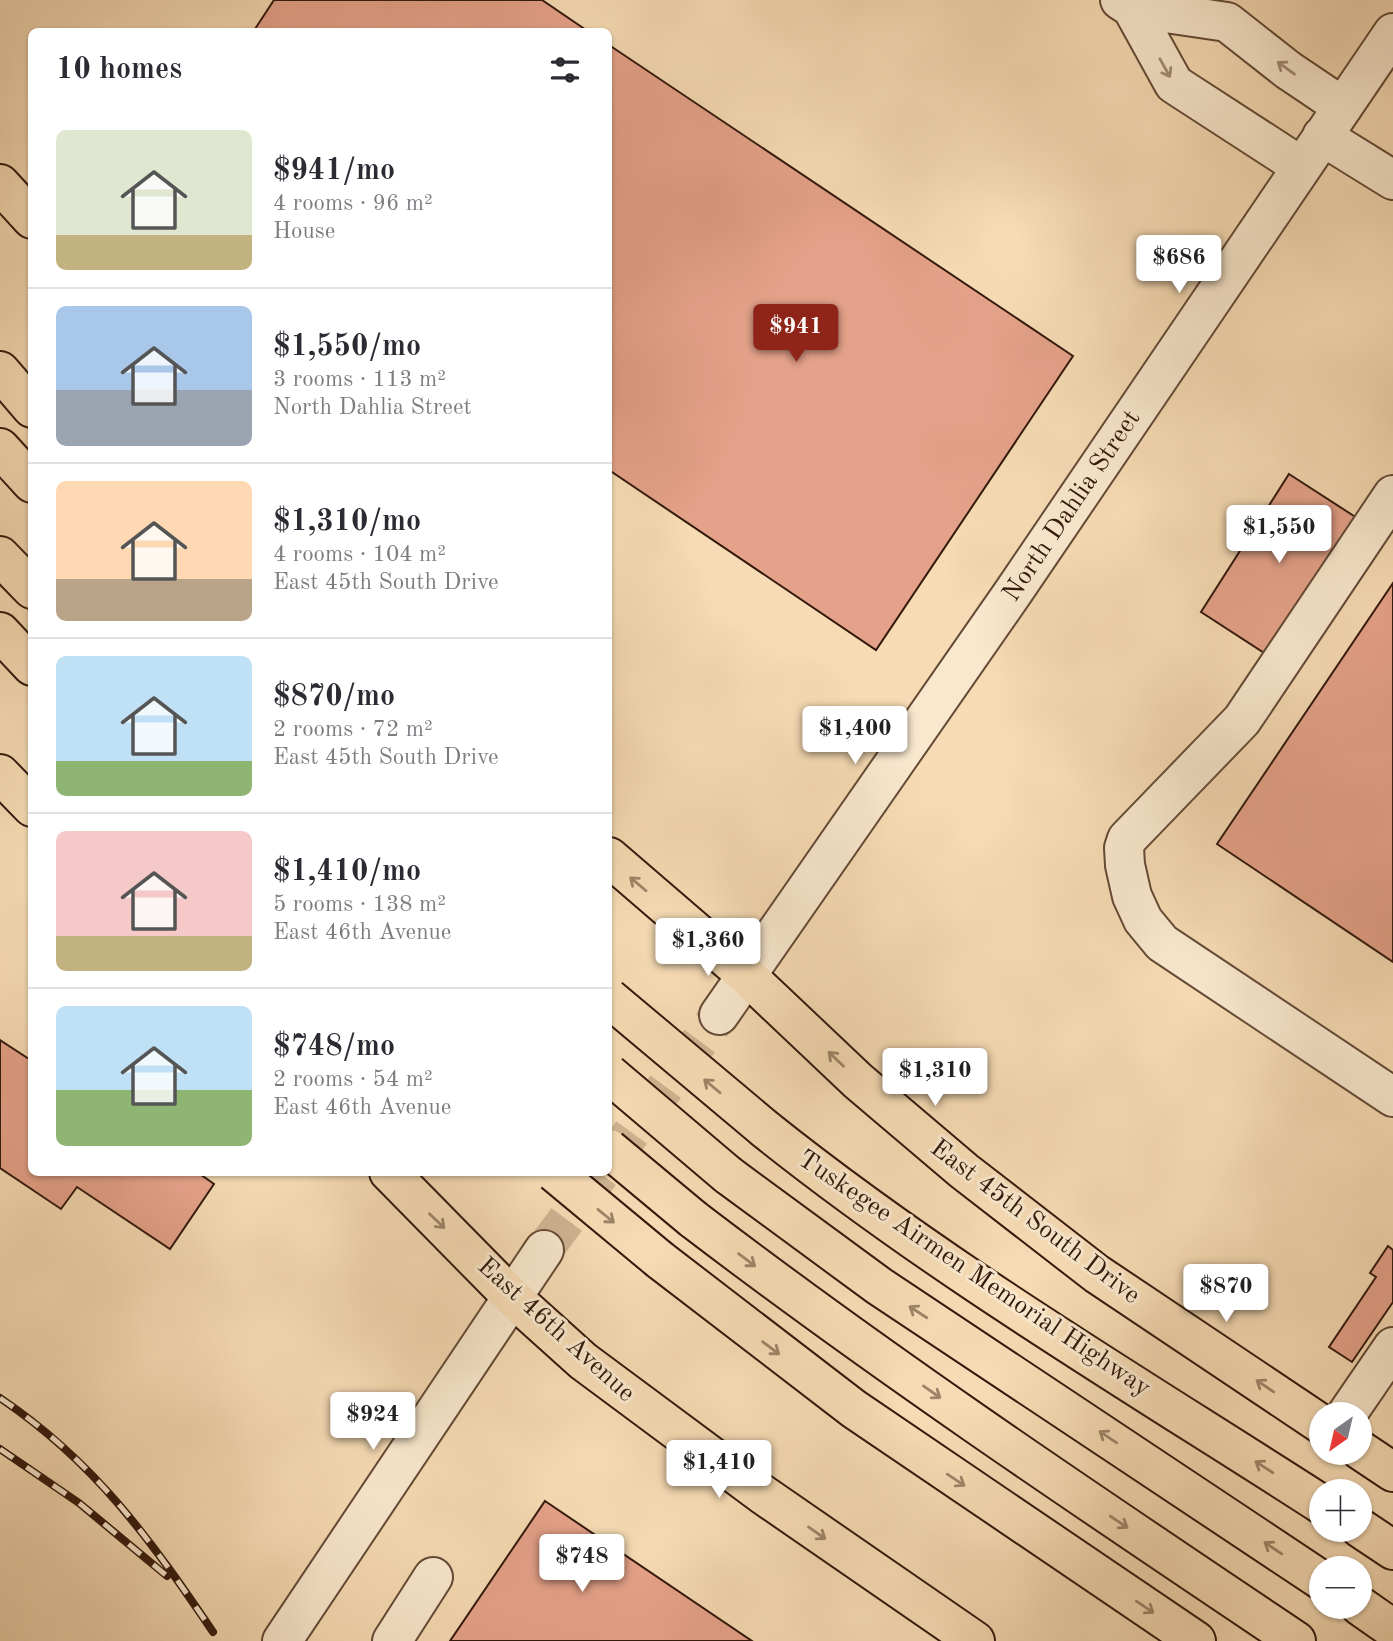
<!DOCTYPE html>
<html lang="en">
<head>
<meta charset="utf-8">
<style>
	:root { --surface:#fff; --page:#f2f2f3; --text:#2b2b33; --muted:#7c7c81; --line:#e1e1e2; --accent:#8f2418 }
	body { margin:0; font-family:"Old Standard TT",serif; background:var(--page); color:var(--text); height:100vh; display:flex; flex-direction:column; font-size:26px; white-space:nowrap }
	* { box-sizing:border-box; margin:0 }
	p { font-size:23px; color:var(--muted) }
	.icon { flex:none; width:38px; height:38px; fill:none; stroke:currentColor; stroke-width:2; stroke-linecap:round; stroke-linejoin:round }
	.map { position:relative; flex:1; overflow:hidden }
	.sheet { position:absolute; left:28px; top:28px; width:584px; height:1148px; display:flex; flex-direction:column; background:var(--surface); border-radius:10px; box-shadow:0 2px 5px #0004 }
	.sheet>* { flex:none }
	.needle { width:46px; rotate:214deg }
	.tools { position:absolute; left:1309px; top:1402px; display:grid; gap:14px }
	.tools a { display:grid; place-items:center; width:63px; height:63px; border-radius:50%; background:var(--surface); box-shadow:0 2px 5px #0004; font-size:35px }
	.price { position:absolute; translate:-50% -60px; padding:0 16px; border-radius:7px; background:#fff; color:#222; font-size:23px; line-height:46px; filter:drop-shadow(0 2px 4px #0008) }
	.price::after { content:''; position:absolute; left:50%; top:42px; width:21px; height:16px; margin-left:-10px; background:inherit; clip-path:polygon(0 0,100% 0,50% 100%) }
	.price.on { background:var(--accent); color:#fff }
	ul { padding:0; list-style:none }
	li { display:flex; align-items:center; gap:21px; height:175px; padding:0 28px }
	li+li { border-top:2px solid var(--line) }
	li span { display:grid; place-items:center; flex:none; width:196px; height:140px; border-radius:10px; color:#555 }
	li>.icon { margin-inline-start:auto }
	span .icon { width:84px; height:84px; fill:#fffc; stroke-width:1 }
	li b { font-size:30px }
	h2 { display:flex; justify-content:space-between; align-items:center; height:84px; padding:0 28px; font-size:30px }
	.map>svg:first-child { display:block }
</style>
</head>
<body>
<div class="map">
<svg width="1393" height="1641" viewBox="0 0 1393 1641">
	<rect width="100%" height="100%" fill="#f6dbb4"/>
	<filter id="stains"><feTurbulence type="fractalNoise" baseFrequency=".00286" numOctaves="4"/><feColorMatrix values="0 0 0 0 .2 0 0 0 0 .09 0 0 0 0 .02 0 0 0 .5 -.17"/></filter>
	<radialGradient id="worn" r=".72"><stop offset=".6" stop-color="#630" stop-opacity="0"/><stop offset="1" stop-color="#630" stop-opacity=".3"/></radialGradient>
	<path fill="#e5a28a" stroke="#33190c" stroke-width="2" d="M 274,0 L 542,0 L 589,32 L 253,32 Z
		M 609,45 L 1073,356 L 876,650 L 609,470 Z
		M 1289,474 L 1357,518 L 1269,656 L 1201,612 Z
		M 1393,583 L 1393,962 L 1217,844 Z
		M 0,1040 L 32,1061 L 32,1172 L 197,1172 L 214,1184 L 170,1249 L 77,1187 L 61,1209 L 0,1168 Z
		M 1388,1246 L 1393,1250 L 1393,1302 L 1352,1362 L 1329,1347 L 1376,1277 L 1370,1273 Z
		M 545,1501 L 752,1641 L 450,1641 Z"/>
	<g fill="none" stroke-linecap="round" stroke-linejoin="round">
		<path stroke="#cfb492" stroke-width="38" stroke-dasharray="38 19" stroke-linecap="butt" d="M 609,1163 L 719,1015
			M 544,1250 L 602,1172"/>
		<g stroke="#644a36" stroke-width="42">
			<path id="minor" d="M 1120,0 L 1132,8 L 1174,84 L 1302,167
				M 1132,8 L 1227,22 L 1288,70 L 1343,107
				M 1322,136 L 1393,180
				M 1393,495 L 1242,720 L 1127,839 L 1124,848 L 1125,865 L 1132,896 L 1143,920 L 1162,943 L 1393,1097
				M 719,1015 L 1014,591 L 1393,33
				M 1347,1414 L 1393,1347
				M 282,1641 L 544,1250
				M 392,1641 L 433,1577"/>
		</g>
		<g stroke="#33190c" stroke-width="42">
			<path id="major" d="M 0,184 L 32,219
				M 0,774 L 32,807
				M 609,857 L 746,975 L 858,1081 L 964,1171 L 1097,1274 L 1321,1424
				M 389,1172 L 512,1297 L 583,1361 L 762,1494 L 975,1641
				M 1360,1450 L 1393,1472"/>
		</g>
		<g stroke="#33190c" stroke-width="42">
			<path id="highway" d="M 0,371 L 32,408
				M 0,448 L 32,483
				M 0,556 L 32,589
				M 0,632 L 32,666
				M 765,1129 C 940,1269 1133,1383 1321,1504
				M 728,1175 L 879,1286 L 1321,1580
				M 693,1219 C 888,1368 1092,1504 1296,1641
				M 660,1260 L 854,1409 L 1196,1641
				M 1360,1528 L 1393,1550
				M 1360,1606 L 1393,1629"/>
		</g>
		<use href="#minor" stroke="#f9e8ce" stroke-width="38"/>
		<use href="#major" stroke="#f6dbb4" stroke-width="38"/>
		<use href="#highway" stroke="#f6dbb4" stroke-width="38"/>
		<g stroke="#33190c" stroke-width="8">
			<path id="rail" d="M 0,1398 C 95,1462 150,1539 213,1632
				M 0,1449 L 79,1503 L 167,1576"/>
		</g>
		<use href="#rail" stroke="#f9e8ce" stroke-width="5" stroke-dasharray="16" stroke-linecap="butt"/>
		<g stroke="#33190c" stroke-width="42" stroke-linecap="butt">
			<path id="highway-bridge" d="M 609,998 L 765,1129
				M 609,1074 L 728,1175
				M 609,1149 L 693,1219
				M 554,1172 L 660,1260"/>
		</g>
		<use href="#highway-bridge" stroke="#f6dbb4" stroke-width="38"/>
	</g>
	<defs><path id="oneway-shaft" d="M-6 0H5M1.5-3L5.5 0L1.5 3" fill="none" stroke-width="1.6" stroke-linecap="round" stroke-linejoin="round" transform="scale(1.75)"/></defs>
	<g stroke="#a08b77">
		<use href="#oneway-shaft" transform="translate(1165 68) rotate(61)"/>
		<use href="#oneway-shaft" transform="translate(1286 68) rotate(-144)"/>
	</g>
	<g stroke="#9e8468">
		<use href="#oneway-shaft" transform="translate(638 884) rotate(-140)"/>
		<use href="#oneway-shaft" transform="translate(836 1059) rotate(-136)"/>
		<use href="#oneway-shaft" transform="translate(712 1086) rotate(-140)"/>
		<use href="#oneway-shaft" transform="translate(606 1216) rotate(39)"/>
		<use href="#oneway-shaft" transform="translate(437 1221) rotate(44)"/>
		<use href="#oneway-shaft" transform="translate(747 1260) rotate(37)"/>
		<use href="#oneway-shaft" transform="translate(918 1312) rotate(-147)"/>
		<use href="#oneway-shaft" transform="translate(771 1348) rotate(37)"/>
		<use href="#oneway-shaft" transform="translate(1265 1386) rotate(-146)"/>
		<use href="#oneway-shaft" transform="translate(932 1392) rotate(35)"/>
		<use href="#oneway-shaft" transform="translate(1108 1437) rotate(-146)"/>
		<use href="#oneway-shaft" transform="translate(1264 1467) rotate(-147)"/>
		<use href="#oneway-shaft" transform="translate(956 1480) rotate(34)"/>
		<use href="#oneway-shaft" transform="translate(1119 1522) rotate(34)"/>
		<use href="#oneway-shaft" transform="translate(817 1533) rotate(35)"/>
		<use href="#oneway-shaft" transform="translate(1273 1548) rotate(-146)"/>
		<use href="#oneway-shaft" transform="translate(1145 1607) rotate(34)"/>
	</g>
	<g text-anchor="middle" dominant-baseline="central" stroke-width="6" stroke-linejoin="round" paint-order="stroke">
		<g font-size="26" fill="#33190c" stroke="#f9e8ce">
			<text transform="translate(1072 506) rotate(-56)">North Dahlia Street</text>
			<text transform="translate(1035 1222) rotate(37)">East 45th South Drive</text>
			<text transform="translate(974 1274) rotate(34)">Tuskegee Airmen Memorial Highway</text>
			<text transform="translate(556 1330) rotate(42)">East 46th Avenue</text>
		</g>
	</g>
	<rect width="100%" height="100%" filter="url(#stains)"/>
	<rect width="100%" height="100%" fill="url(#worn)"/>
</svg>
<div class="tools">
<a><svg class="needle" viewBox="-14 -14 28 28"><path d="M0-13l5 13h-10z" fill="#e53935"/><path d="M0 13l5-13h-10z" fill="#7c7c81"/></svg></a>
<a>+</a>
<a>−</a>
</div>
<b class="price" style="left:1179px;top:295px">$686</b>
<b class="price on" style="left:796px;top:364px">$941</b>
<b class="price" style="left:1279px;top:565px">$1,550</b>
<b class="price" style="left:855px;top:766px">$1,400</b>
<b class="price" style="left:708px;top:978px">$1,360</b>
<b class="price" style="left:935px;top:1108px">$1,310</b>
<b class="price" style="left:1226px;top:1324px">$870</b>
<b class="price" style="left:373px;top:1452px">$924</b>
<b class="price" style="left:719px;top:1500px">$1,410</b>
<b class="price" style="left:582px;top:1594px">$748</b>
<section class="sheet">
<h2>10 homes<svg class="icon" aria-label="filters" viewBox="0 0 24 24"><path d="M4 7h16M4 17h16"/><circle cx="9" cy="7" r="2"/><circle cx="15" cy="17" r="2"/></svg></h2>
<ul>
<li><span style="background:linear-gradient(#dfe7d0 75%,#c2b280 0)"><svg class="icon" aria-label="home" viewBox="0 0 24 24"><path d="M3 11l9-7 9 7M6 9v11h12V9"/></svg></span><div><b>$941/mo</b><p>4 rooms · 96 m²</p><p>House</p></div></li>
<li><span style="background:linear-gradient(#a9c7e8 60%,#9aa5b1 0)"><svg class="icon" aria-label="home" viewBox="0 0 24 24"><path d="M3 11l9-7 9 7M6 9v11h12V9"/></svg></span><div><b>$1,550/mo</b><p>3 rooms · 113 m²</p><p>North Dahlia Street</p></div></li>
<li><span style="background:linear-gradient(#ffd9b3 70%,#b9a48a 0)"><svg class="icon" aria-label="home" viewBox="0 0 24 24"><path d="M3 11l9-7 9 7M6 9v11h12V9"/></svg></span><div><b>$1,310/mo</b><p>4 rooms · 104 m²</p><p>East 45th South Drive</p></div></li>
<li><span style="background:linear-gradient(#bfe0f5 75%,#8fb573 0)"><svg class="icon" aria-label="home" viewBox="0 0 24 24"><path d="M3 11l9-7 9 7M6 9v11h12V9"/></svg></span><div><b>$870/mo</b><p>2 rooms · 72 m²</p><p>East 45th South Drive</p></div></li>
<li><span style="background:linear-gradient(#f6c9c9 75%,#c2b280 0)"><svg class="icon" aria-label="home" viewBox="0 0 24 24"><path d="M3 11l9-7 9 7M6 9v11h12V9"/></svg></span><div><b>$1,410/mo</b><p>5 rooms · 138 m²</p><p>East 46th Avenue</p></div></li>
<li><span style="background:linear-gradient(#bfe0f5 60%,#8fb573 0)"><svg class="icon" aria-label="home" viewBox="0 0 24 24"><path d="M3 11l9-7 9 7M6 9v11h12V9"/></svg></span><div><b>$748/mo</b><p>2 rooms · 54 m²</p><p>East 46th Avenue</p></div></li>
</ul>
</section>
</div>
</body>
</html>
